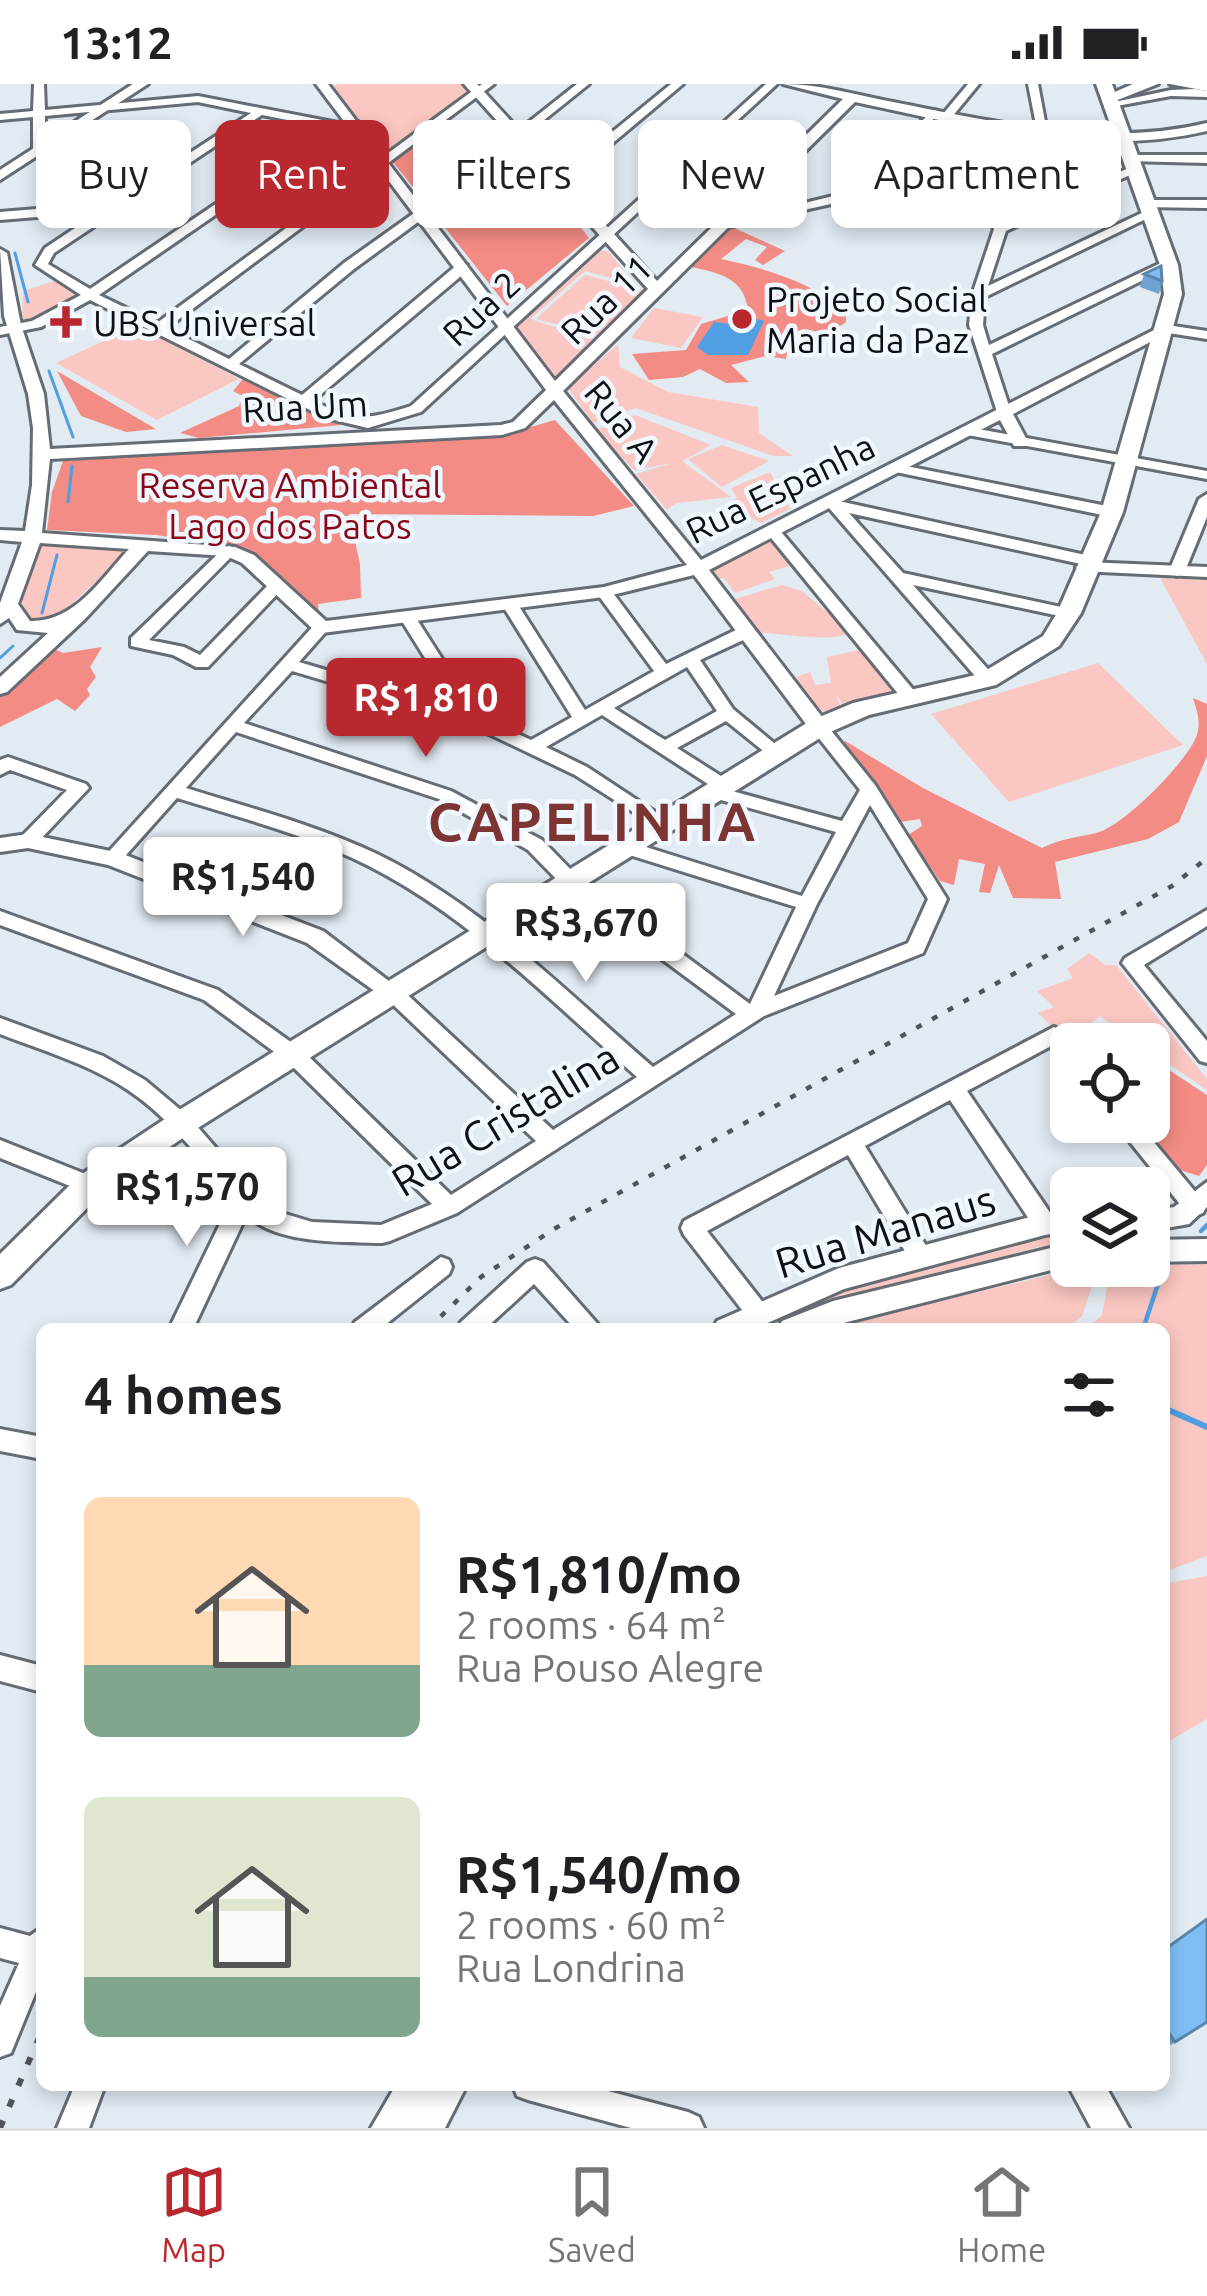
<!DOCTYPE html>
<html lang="en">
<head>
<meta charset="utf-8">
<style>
	:root { --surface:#fff; --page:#f2f2f2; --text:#202124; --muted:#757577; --line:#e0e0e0; --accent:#b8282e }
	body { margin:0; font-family:Ubuntu,sans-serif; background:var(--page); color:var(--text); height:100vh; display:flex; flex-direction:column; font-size:45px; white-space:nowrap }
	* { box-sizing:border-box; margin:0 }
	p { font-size:39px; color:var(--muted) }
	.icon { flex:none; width:66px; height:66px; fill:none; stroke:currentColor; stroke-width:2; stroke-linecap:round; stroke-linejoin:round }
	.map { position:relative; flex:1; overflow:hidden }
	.drawer { position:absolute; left:36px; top:1239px; width:1134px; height:768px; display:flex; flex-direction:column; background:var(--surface); border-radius:18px; box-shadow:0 6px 18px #0003 }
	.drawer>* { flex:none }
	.guide { position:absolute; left:36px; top:36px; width:1137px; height:108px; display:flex; gap:24px }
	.controls { position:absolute; left:1050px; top:939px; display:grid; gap:24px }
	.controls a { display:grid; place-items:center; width:120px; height:120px; border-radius:18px; background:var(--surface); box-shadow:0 6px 18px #0003; font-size:60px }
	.price { position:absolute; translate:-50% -102px; padding:0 27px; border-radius:12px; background:#fff; color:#222; font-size:39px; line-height:78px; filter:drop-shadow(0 3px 6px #0008) }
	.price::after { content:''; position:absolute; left:50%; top:72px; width:36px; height:27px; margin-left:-18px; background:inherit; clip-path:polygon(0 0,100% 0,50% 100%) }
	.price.on { background:var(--accent); color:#fff }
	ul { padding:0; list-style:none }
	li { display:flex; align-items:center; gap:36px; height:300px; padding:0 48px }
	li span { display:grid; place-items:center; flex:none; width:336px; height:240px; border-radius:18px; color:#555 }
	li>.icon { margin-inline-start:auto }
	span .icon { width:144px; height:144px; fill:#fffc; stroke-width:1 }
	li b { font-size:51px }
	h2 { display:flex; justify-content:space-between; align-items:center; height:144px; padding:0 48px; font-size:51px }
	.chip { padding:0 42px; border-radius:18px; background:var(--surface); box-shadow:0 6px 18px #0003; font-size:42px; line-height:108px }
	.chip.on { background:var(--accent); color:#fff }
	.status { display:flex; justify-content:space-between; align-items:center; height:84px; padding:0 60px; background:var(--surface); direction:ltr }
	.status svg { height:33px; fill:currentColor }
	.dock { display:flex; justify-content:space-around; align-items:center; height:168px; border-top:3px solid var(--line); background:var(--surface); font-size:33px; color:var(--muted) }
	.dock a { display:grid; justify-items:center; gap:6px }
	.dock .on { color:var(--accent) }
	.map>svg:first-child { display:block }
</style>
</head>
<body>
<div class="status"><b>13:12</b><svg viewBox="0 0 49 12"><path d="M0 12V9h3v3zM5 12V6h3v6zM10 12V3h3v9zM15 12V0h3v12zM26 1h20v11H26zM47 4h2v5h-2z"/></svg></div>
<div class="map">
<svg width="1207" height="2044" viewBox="0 0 1207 2044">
	<rect width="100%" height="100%" fill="#e2eaf2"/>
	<path fill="#fac7c2" d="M 340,0 L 465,0 L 470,7 L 384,71 L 329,3 Z
		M 600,166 L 609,168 L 635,201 L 585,187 L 530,235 L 597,256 L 556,295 L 514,246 Z
		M 585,191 L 648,207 L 600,252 L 536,235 Z
		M 54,197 L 87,211 L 41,237 L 22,241 L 23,207 Z
		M 654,224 L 703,233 L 681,264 L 631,254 Z
		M 138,241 L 239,295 L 157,336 L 56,279 Z
		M 618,260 L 620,283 L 668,308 L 758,323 L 759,349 L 793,372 L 773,372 L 636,324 L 593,339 L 568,304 Z
		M 635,331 L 711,361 L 682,377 L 731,413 L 676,419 L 667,426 L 636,390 L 672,379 L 634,386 L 596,346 Z
		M 722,361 L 769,377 L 722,403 L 688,375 Z
		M 770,388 L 790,425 L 760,439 L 727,419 L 737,414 L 731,404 Z
		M 772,454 L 797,480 L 769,488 L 775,495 L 735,509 L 724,494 L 715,496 L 712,487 Z
		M 45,459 L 123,464 L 125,470 L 60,531 L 31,537 L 19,528 L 38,464 Z
		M 1160,494 L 1207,496 L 1207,580 Z
		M 782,501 L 802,507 L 852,549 C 821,559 790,549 757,549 L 728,517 Z
		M 864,565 L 901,607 L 843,622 L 836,609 L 841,625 C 812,634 806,618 789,596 L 810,588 L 815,601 L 831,599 L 827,573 Z
		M 1098,579 L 1183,661 L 1009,718 L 931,630 Z
		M 1089,869 L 1105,881 L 1116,881 L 1207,995 L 1207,1006 L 1149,966 L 1149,960 L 1140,960 L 1100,932 L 1069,958 L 1038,929 L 1054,923 L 1037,907 L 1073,894 L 1067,885 Z
		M 1071,1150 L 1071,1162 L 1039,1163 L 933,1191 L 833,1220 L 779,1245 L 742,1245 C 826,1204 978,1154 1071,1150 Z
		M 1207,1180 L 1207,1472 L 1164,1488 L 1164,1245 L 1087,1245 L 1102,1231 L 1111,1182 Z
		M 1087,1182 L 1099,1182 L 1082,1232 L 1066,1245 L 822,1245 Z
		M 1207,1492 L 1207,1635 L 1164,1660 L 1164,1500 Z"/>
	<path fill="#f38c85" d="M 502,42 L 589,154 L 507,222 L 393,78 L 436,46 L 493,48 Z
		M 730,142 L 785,167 L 763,181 L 755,176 L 767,163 L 746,155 L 721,175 C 768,185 806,197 846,225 L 846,238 L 829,250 L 803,245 L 790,253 L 786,275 L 766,272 L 731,281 L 749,298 L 726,299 L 700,285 L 683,293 L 649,296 L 632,270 L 686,266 L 701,240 L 748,226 C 744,193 718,189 691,183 Z
		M 216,277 L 342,341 L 199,354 L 180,349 L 239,322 L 243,312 L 233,307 L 243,295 Z
		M 57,287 L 156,345 L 126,348 L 81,332 Z
		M 555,336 L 634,422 L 593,432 L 349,430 L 360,480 L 361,514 L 318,520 L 319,532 L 248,465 L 156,451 L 47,446 L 52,408 L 63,377 L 503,351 Z
		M 50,563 L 63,569 L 102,563 L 90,583 L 96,593 L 87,605 L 90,611 L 75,627 L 57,615 L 0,643 L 0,610 Z
		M 1193,614 L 1207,620 L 1207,672 L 1179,738 L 1148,755 L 1055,778 L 1061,815 L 1013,814 L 999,781 L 990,809 L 979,808 L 985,780 L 959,775 L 954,801 L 940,797 L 908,751 L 922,742 L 920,735 L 900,738 L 840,661 L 845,657 L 923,704 L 1042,764 C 1062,754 1075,754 1096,749 C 1123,743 1188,677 1197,651 C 1201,637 1197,627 1193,614 Z
		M 1149,973 L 1207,1011 L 1207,1081 L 1199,1092 L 1167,1082 L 1132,1038 L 1149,1038 Z"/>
	<path fill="#4f9fe2" d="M 757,235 L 764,237 L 748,271 L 708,271 L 697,263 L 714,238 L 748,242 Z"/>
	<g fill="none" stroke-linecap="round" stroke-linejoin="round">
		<path stroke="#4f9fe2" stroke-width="3" d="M 15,169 L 28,218
			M 49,287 L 73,353
			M 68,418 L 72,382
			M 42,529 L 57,471
			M 0,574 L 13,562"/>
		<path stroke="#4f9fe2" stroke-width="4.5" d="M 1201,1147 L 1207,1141
			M 1143,1245 L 1161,1191"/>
		<path stroke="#4f9fe2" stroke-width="6" d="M 1164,1324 L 1207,1343"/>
		<g stroke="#656c73" stroke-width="6">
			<path id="minor" d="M 34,0 L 44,0 L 45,26 L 198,12 L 338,39 L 352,35 L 358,38 L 342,44 L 99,211 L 157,239 L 482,0 L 494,0 L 167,244 L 229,275 L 344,179 L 417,127 L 425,127 L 425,133 L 354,185 L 239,280 L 302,311 L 457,181 L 467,181 L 467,187 L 313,317 C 357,338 366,336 411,322 L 766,0 L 777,0 L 421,328 L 368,344 L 326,334 L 90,216 L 41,243 L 0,251 L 0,243 L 32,237 L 81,211 L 35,181 L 45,164 L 81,140 L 49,132 L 0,136 L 0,128 L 49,124 L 89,135 L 251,29 L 198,18 L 45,32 L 45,67 L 39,70 L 33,67 L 33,33 L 0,36 L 0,30 L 33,27 ZM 262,31 L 328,44 L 90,205 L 48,180 L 54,169 Z
				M 577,0 L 589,0 L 523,53 L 515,53 L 515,49 Z
				M 671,0 L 683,0 L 564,100 L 556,100 L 556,94 Z
				M 968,0 L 979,0 L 951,34 L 943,34 L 943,30 Z
				M 1028,0 L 1038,0 L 1047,48 L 1037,46 Z
				M 1195,5 L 1207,7 L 1207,13 L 1171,12 L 1111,23 L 1105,20 L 1171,6 Z
				M 933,26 L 937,27 L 937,31 L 886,85 L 970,100 L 957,71 L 980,50 L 1013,40 L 1013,44 L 988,54 L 967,74 L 981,99 L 1096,48 L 1106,50 L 985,106 L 1003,139 L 1131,83 L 1141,86 L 1006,147 L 988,202 L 1146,127 L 1156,130 L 985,213 L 983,241 L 989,261 L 1163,178 L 1174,181 L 992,270 L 1011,328 L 1004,332 L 997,328 L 969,241 L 972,211 L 994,145 L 974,108 L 880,91 L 858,114 L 723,144 L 717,140 L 850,108 Z
				M 1131,71 L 1207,71 L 1207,79 L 1127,77 L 1127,73 Z
				M 1146,116 L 1207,116 L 1207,124 L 1142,123 L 1140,120 Z
				M 1167,241 L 1207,247 L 1207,255 L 1162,248 L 1160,245 Z
				M 967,343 L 1207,387 L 1207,395 L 962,350 L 962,344 Z
				M 896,380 L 1112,423 L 1120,428 L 1112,433 L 891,387 L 889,384 Z
				M 1207,410 L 1207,433 L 1185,487 L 1177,492 L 1171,490 L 1169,487 L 1199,415 Z
				M 834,416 L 1090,472 L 1098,477 L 1090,482 L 849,429 L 903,489 L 1075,526 L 1077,529 L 1069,534 L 913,501 L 994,592 L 994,600 L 982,600 L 829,424 L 826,421 Z
				M 772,441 L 777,443 L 916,609 L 916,617 L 904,617 L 767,449 L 767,443 Z
				M 229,462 L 234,464 L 234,470 L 149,556 L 184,563 L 200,571 L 270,499 L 282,499 L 282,505 L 208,583 L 196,583 L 173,571 L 131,562 L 131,554 L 224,464 Z
				M 604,503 L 610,505 L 666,580 L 740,544 L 752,544 L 752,552 L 700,576 L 733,625 L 786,669 L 783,673 L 771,673 L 726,637 L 677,664 L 732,699 L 735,703 L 732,707 L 842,737 L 860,706 L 810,643 L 813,639 L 825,639 L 875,701 L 947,815 L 923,869 L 764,932 L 457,1129 L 390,1157 L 382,1159 C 345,1158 272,1160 247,1130 L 193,1245 L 169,1245 L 233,1113 C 201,1076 170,1034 128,1006 C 89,980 44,967 0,950 L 0,934 L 103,972 L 145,996 L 189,1033 L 269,1125 L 312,1138 L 381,1141 L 432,1120 L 288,978 L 204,916 L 0,841 L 0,827 L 218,906 L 302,966 L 451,1111 L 536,1057 L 384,912 L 381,907 L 384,902 L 398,902 L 553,1046 L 637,993 C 552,918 471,834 369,782 C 308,751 241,734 177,714 L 119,779 L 112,780 L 103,774 L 316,539 L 328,539 L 330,543 L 299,578 L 457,625 L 400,534 L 402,531 L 414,531 L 478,631 L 531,656 L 572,633 L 501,519 L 503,516 L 515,516 L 585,626 L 654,587 L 596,508 ZM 687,583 L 717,627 L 665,656 L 614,624 ZM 292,587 L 466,639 L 575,691 L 660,745 L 666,747 L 675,741 L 587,683 L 546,663 L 602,631 L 714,704 L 707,709 L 710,713 L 836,748 L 802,812 L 630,758 L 621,764 L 623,769 L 796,823 L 750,920 L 577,792 L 542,756 L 451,707 L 244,639 ZM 236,648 L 439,715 L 528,766 L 563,802 L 736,930 L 653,983 C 566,908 482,821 377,770 C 316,741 250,724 186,704 ZM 870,721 L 928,815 L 908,859 L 774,912 L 817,820 Z
				M 8,673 L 86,700 L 89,704 L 35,761 L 21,761 L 19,757 L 21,753 L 67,706 L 10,686 L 0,691 L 0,676 Z
				M 1207,826 L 1207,842 L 1144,881 L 1207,957 L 1207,979 L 1200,977 L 1122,879 L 1125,874 Z
				M 1054,943 L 1061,946 L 1073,960 L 1071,980 L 1064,978 L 1051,962 L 967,1007 L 1053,1133 L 1056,1140 L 1053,1147 L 1045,1149 L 1037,1147 L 950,1016 L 865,1062 L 928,1165 L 931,1172 L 928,1179 L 920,1181 L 912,1179 L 848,1071 L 707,1147 L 765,1221 L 769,1228 L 765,1235 L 757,1238 L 749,1235 L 684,1151 L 681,1144 L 684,1137 Z
				M 1114,1038 L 1137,1038 L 1203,1117 L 1206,1123 L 1203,1129 L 1195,1132 L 1187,1129 Z
				M 0,1056 L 98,1095 L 101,1101 L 98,1107 L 90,1110 L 0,1074 Z
				M 441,1173 L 449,1176 L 452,1183 L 449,1190 L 380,1245 L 351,1245 L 355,1238 Z
				M 535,1175 L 543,1178 L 602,1245 L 575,1245 L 534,1200 L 485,1245 L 457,1245 L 461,1238 L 527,1178 Z
				M 0,1345 L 42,1353 L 42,1375 L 0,1367 Z
				M 0,1571 L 42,1582 L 42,1608 L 0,1597 Z
				M 42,1843 L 42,1893 L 11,1969 L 0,1973 L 0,1922 L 19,1879 L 0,1874 L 0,1844 L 30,1852 Z
				M 75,2001 L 105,2001 L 89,2044 L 57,2044 Z
				M 513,2001 L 585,2001 L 688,2028 L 699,2033 L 704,2044 L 631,2044 L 528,2016 L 517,2012 Z"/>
		</g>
		<g stroke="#656c73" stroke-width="6">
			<path id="tertiary" d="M 133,0 L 148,0 L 0,96 L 0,86 Z
				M 316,0 L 328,0 L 555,297 L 648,205 L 464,0 L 477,0 L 657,197 L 843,15 L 783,0 C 820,0 856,11 893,18 C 995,38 1104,64 1207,39 L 1207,47 C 1093,74 967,42 855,18 L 563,307 L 701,476 L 1162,242 L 1175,245 L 1013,330 L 1028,358 L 1026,362 L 1014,362 L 1000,336 L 709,486 L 826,638 L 826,648 L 812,648 L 694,491 L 604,513 L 322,549 L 315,547 L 242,479 L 226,472 L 148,467 L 85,535 L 7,608 L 0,610 L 0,593 L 48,549 L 17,546 L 9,534 L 0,540 L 0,519 L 22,458 L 0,456 L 0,446 L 25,447 L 32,401 L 33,344 L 28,310 L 4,232 L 0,165 L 7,169 L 21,241 L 44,310 L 50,365 L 501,341 L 513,338 L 546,306 ZM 554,316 L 687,481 L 604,503 L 326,537 L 254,471 L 235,463 L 42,449 L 50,375 L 502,351 L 525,344 ZM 40,459 L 129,465 C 100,496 75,538 30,537 L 18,520 Z
				M 1085,478 L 1207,483 L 1207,493 L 1079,487 L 1076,483 Z
				M 28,750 L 120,769 L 323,847 L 402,907 L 391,915 L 383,913 L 307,859 L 108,781 L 28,764 L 0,768 L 0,754 Z
				M 1207,1098 L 1207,1123 L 1189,1140 L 1149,1147 L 1149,1127 L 1174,1123 Z
				M 1071,1127 L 1071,1147 L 1045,1151 L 844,1205 L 754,1245 L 713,1245 L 717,1237 L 839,1184 L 1045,1129 Z
				M 1207,1155 L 1207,1177 L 1149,1178 L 1149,1156 Z
				M 1071,1159 L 1071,1181 L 820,1245 L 778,1245 L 782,1237 L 833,1217 Z
				M 396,2001 L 467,2001 L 445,2044 L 371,2044 Z
				M 1068,2001 L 1105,2001 L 1129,2044 L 1091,2044 Z"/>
		</g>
		<g stroke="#656c73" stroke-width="6">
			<path id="primary" d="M 1096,0 L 1112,0 L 1178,181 L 1182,210 L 1123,428 L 1081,529 L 1059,562 L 996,601 L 869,631 L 828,649 L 193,1047 L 101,1110 L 11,1201 L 0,1205 L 0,1170 L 79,1092 L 171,1031 L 810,637 L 853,619 L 980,590 L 1043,552 L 1057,529 L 1101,428 L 1164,210 L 1160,181 Z"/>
		</g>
		<g stroke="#656c73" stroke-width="6">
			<path id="trunk" d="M 1133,0 L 1158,0 L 1110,19 L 1101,14 Z
				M 1170,0 L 1207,0 L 1207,7 Z"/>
		</g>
		<use href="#minor" fill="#fff" fill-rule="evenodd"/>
		<use href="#tertiary" fill="#fff" fill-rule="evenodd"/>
		<use href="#primary" fill="#fff" fill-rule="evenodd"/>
		<use href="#trunk" fill="#fff" fill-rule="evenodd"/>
		<path stroke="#505459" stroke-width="4.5" stroke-dasharray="6 12" stroke-linecap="butt" d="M 428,1245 L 481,1193 L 554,1145 L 1172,802 L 1207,774"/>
		<path stroke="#505459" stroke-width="6" stroke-dasharray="8 15" stroke-linecap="butt" d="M 0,2044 L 42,1947"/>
	</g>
	<path fill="#6da3d2" d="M 1144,190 L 1162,197 L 1159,210 L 1140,203 Z
		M 340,774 L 299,811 L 292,804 L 289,790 Z
		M 1164,1866 L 1207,1938 L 1164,1965 Z"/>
	<path fill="#5985ab" d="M 338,760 L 340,774 L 299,811 L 296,798 Z"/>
	<path fill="#7fbef4" stroke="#5985ab" stroke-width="3" d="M 1161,182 L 1162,197 L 1144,190 Z
		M 323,754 L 338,760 L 296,798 L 289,790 Z
		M 1207,1835 L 1207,1938 L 1175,1958 L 1164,1942 L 1164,1866 Z"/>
	<g fill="#b8282e" stroke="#f1f7fe" stroke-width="4.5">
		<circle cx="742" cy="235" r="12"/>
		<path d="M60 220h12v12h12v12h-12v12h-12v-12h-12v-12h12z"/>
	</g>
	<g text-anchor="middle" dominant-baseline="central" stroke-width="9" stroke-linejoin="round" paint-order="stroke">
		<g font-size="36" fill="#0e1114" stroke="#f1f7fe" text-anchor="start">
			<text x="766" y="214">Projeto Social<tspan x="766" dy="41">Maria da Paz</tspan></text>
			<text x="93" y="238">UBS Universal</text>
		</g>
		<g font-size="36" fill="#0e1114" stroke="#f1f7fe">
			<text transform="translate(606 215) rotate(-44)">Rua 11</text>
			<text transform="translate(481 224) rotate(-43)">Rua 2</text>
			<text transform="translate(305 322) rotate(-3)">Rua Um</text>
			<text transform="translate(622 337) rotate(51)">Rua A</text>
			<text transform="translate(780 404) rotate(-26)">Rua Espanha</text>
		</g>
		<g font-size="36" fill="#880616" stroke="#f1f7fe">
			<text x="290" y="400">Reserva Ambiental<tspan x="290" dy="41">Lago dos Patos</tspan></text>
		</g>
		<g font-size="42" fill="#0e1114" stroke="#f1f7fe">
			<text transform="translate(505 1035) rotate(-31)">Rua Cristalina</text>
			<text transform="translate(885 1147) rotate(-17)">Rua Manaus</text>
		</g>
		<g font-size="54" font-weight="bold" letter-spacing="3" fill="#7c3532" stroke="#f1f7fe">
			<text x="593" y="737">CAPELINHA</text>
		</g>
	</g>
</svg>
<div class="controls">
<a><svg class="icon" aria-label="locate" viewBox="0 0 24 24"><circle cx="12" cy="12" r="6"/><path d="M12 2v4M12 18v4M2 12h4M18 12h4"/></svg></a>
<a><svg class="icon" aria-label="layers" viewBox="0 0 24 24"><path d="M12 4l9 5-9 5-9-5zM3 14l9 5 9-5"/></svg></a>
</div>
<b class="price on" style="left:426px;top:676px">R$1,810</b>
<b class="price" style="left:243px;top:855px">R$1,540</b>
<b class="price" style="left:586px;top:901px">R$3,670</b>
<b class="price" style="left:187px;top:1165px">R$1,570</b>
<div class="guide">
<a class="chip">Buy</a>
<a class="chip on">Rent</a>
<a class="chip">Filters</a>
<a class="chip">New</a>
<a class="chip">Apartment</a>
</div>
<section class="drawer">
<h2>4 homes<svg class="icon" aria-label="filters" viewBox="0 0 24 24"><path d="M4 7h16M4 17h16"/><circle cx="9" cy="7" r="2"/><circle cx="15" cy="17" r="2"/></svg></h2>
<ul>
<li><span style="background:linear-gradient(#ffd9b3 70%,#7fa58c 0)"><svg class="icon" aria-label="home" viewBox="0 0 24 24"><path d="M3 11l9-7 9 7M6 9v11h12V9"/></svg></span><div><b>R$1,810/mo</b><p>2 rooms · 64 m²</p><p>Rua Pouso Alegre</p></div></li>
<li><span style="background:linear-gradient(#dfe7d0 75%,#7fa58c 0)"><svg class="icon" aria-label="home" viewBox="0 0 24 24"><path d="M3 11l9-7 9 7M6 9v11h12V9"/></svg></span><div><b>R$1,540/mo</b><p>2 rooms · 60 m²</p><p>Rua Londrina</p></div></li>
</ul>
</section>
</div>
<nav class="dock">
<a class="on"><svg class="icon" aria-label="map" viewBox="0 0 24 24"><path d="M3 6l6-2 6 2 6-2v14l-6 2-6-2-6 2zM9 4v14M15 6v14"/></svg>Map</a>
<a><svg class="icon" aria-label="saved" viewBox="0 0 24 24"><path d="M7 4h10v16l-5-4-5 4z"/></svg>Saved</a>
<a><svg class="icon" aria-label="home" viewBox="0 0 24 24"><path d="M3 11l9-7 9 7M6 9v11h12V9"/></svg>Home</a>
</nav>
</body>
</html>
